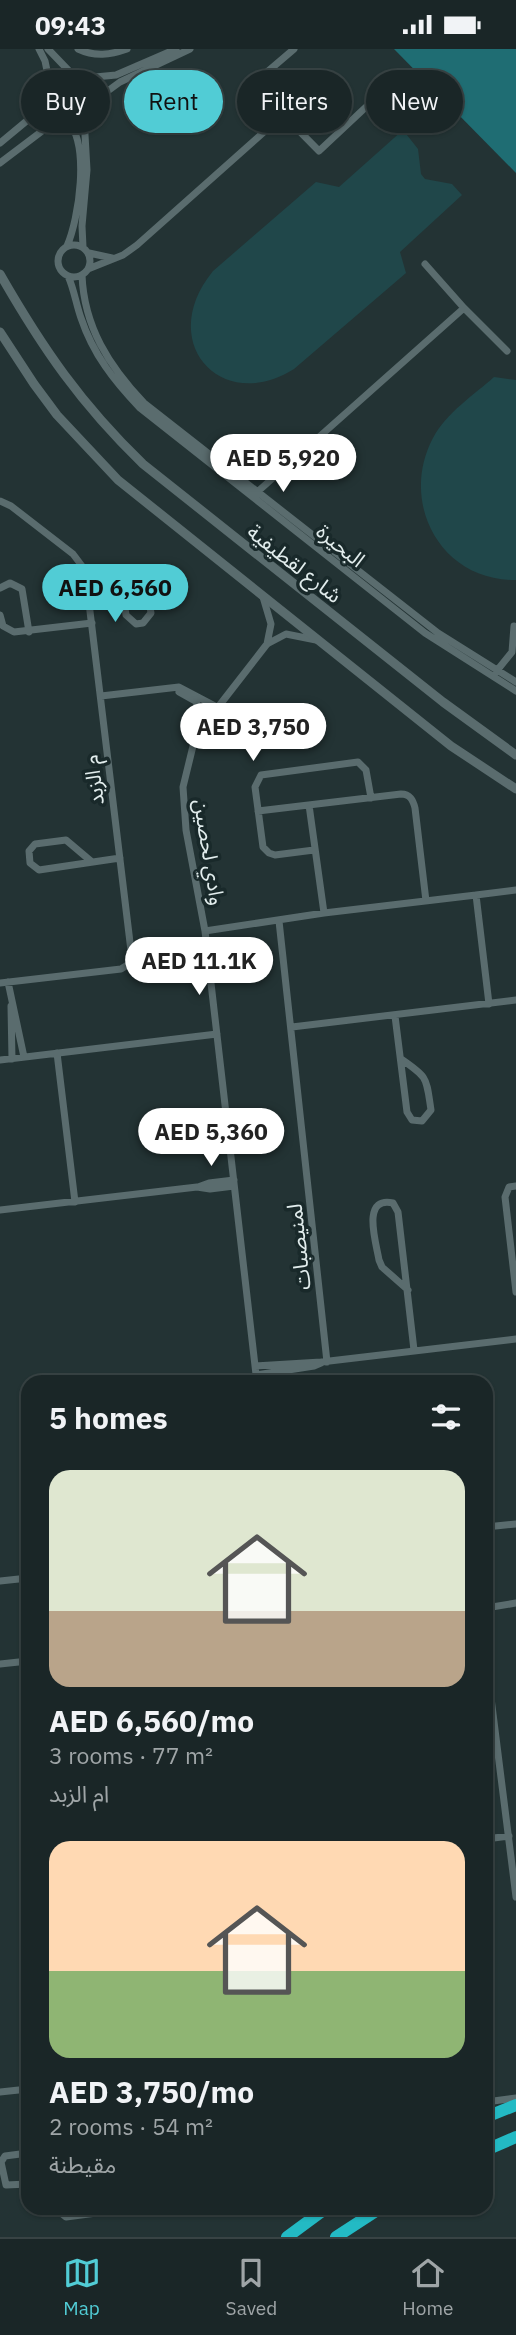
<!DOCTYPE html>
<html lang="en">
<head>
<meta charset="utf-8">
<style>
	:root { --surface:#1a2627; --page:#273233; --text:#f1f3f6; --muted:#9fa5a7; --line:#384344; --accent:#51ccd5 }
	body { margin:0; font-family:"IBM Plex Sans","Noto Sans Arabic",sans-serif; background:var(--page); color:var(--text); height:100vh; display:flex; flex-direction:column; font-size:26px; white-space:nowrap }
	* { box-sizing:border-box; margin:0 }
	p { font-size:23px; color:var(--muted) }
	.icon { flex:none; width:38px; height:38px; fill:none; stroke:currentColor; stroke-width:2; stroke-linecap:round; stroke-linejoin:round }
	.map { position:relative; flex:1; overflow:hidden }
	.drawer { position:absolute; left:21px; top:1326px; width:472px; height:840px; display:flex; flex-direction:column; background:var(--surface); border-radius:21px; box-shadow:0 2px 5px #0004,0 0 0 2px var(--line) }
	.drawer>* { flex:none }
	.top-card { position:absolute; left:21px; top:21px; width:474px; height:63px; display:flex; gap:14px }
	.price { position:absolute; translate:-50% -60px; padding:0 16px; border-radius:24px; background:#fff; color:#222; font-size:23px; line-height:46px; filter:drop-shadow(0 2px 4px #0008) }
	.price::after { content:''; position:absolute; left:50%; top:42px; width:21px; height:16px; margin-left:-10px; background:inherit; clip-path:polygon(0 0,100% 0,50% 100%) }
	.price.selected { background:var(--accent); color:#111 }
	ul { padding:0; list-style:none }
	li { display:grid; align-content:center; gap:14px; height:371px; padding:0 28px }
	li span { display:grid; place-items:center; height:217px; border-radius:21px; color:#555 }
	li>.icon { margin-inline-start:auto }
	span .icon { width:126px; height:126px; fill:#fffc; stroke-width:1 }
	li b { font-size:30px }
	h2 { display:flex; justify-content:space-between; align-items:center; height:84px; padding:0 28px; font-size:30px }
	.tag { padding:0 24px; border-radius:32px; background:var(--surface); box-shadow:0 2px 5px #0004,0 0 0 2px var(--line); font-size:24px; line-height:63px }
	.tag.selected { background:var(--accent); color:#111 }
	.status { display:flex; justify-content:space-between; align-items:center; height:49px; padding:0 35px; background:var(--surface); direction:ltr }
	.status svg { height:19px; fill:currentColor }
	.menu { display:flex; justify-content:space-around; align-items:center; height:98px; border-top:2px solid var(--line); background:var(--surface); font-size:19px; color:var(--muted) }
	.menu a { display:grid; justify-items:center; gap:4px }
	.menu .selected { color:var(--accent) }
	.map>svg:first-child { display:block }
</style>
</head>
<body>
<div class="status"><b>09:43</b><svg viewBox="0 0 49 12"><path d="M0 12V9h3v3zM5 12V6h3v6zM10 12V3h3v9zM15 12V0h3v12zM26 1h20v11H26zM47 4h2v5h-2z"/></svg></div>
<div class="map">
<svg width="516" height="2188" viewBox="0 0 516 2188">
	<rect width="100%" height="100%" fill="#233334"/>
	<path fill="#20474a" d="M 403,81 L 418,100 L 421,125 L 425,130 L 452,135 L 462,146 L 400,203 L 406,224 L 294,320 C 221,366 155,293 213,222 L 316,133 L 339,138 Z
		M 494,328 L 516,331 L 516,531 C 440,532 399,453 433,389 C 446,364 474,346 494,328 Z"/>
	<path fill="#1f6d73" d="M 394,0 L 516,0 L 516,124 Z"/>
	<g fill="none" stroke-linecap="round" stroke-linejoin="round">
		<path stroke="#5a6c6e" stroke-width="7" d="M 39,0 L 45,12 L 50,36
			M 48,0 L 71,24
			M 78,0 C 95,8 110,6 127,0
			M 294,0 L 253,35 L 319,102 L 382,43
			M46 49a24 24 0 1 1 48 0a24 24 0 1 1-48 0Z
			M 85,29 L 116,26 L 176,0
			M 94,52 L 120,33 L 190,0
			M 0,94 L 35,65 L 46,51
			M 0,114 L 58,70
			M58 212a16 16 0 1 1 32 0a16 16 0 1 1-32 0Z
			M 67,197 C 79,169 90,97 68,72
			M 83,198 L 82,177 L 87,121 L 84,68
			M 89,204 L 112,209
			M 425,215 L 464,259 L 507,302
			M 88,220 L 123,206 L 137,196 L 282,67
			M 82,226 C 84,278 109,317 144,354 L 438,584 L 516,633
			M 68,227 C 74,240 76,255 81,269 C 93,305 114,332 140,359 L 425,584 L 516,642
			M 255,445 L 464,259
			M 0,452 L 11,457 L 73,505 L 85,521 L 132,910 L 129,915 L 121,920 L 0,934
			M 88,535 L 142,529 L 146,534 L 151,564 L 143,574 L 136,575 L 126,566 L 122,539 L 113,532
			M 0,539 L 10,534 L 22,540 L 29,583
			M 263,548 L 271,575 L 267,595
			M 0,566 L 3,577 L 14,583 L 92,574
			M 495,624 L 512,603 L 514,577
			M 179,643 L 195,652 L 208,671
			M 101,647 L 179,638 L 217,658
			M 309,756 L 324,864
			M 258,762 L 401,745 C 410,745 413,751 415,759 L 426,852
			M 314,801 L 275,806 L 269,804 L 263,798 L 255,738 L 261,726 L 358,713 L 366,721 L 371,749
			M 92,813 L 66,791 L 35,795 L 29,802 L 30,814 L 39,821 L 120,809
			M 476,846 L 516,841
			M 279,872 L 327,1313
			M 205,882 L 324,864 L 476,846 L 489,955
			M 8,933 L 24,1008
			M 11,957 L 12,1010
			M 395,967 L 407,1063 L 412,1071 L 422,1072 L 431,1061 C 426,1029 429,1029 401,1010
			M 292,978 L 516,951
			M 57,1004 L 75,1153
			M 0,1011 L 217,985
			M 516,1137 L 509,1138 L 505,1148 L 516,1243
			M 198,1138 L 209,1134 L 234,1131
			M 0,1161 L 197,1138 L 210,1140 L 234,1137
			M 408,1241 L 382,1218 L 379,1211 C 376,1193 361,1147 393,1154 L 398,1163 L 414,1301
			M 255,1317 L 321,1313 L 516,1290
			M 256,1326 L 314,1317 L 321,1314
			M 257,1334 L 205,882 L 186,781 L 183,738 L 193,697 L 208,671 L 267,595 L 286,585 L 316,591
			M 486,1478 L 516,1475
			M 0,1532 L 28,1529
			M 486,1559 L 516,1554
			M 486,1609 L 516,1848
			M 0,1615 L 28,1612
			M 486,1790 L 509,1787
			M 0,2043 L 28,2040
			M 486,2053 L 516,2049
			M 28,2104 L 5,2107 L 1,2113 L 6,2136 L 28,2135
			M 56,2160 L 66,2168 L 127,2160"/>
		<path stroke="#5a6c6e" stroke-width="9" d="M 0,225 C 43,300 81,355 143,415 L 443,653 L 516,706
			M 0,283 L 34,335 L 57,366 L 118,431 L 451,697 L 516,740"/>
		<path stroke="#23bac4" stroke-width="12" d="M 486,2068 L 516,2056
			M 486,2101 L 516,2088
			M 287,2188 L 325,2160
			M 336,2188 L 379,2160"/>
	</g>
	<g text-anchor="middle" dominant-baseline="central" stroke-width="7" stroke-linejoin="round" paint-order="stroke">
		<g font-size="21" fill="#e2eded" stroke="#19292a">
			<text transform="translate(341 496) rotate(39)">البحيرة</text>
			<text transform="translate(295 514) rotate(38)">شارع لقطيفية</text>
			<text transform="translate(93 731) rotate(-97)">م الزبد</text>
			<text transform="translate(210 803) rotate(81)">وادي لحصين</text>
			<text transform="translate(298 1198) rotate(-96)">لمنيصبات</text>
		</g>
	</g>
</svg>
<b class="price" style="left:283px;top:445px">AED 5,920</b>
<b class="price selected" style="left:115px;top:575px">AED 6,560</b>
<b class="price" style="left:253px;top:714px">AED 3,750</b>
<b class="price" style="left:199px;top:948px">AED 11.1K</b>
<b class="price" style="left:211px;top:1119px">AED 5,360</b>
<div class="top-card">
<a class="tag">Buy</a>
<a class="tag selected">Rent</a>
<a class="tag">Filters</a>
<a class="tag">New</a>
</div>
<section class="drawer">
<h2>5 homes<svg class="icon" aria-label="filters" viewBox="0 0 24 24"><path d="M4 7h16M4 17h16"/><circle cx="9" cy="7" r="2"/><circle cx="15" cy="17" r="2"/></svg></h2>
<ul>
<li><span style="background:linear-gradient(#dfe7d0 65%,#b9a48a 0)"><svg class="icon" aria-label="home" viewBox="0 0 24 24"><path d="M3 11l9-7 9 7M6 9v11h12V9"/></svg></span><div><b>AED 6,560/mo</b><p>3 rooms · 77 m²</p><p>ام الزبد</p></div></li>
<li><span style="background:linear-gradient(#ffd9b3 60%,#8fb573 0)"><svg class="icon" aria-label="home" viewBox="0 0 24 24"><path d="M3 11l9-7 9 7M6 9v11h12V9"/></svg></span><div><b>AED 3,750/mo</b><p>2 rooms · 54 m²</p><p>مقيطنة</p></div></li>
</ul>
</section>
</div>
<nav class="menu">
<a class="selected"><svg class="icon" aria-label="map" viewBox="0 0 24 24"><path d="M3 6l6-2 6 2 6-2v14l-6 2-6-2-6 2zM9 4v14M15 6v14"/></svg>Map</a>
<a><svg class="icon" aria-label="saved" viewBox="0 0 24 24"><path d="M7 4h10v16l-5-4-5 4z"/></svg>Saved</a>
<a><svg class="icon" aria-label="home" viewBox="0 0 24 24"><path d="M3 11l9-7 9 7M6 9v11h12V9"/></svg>Home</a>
</nav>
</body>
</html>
